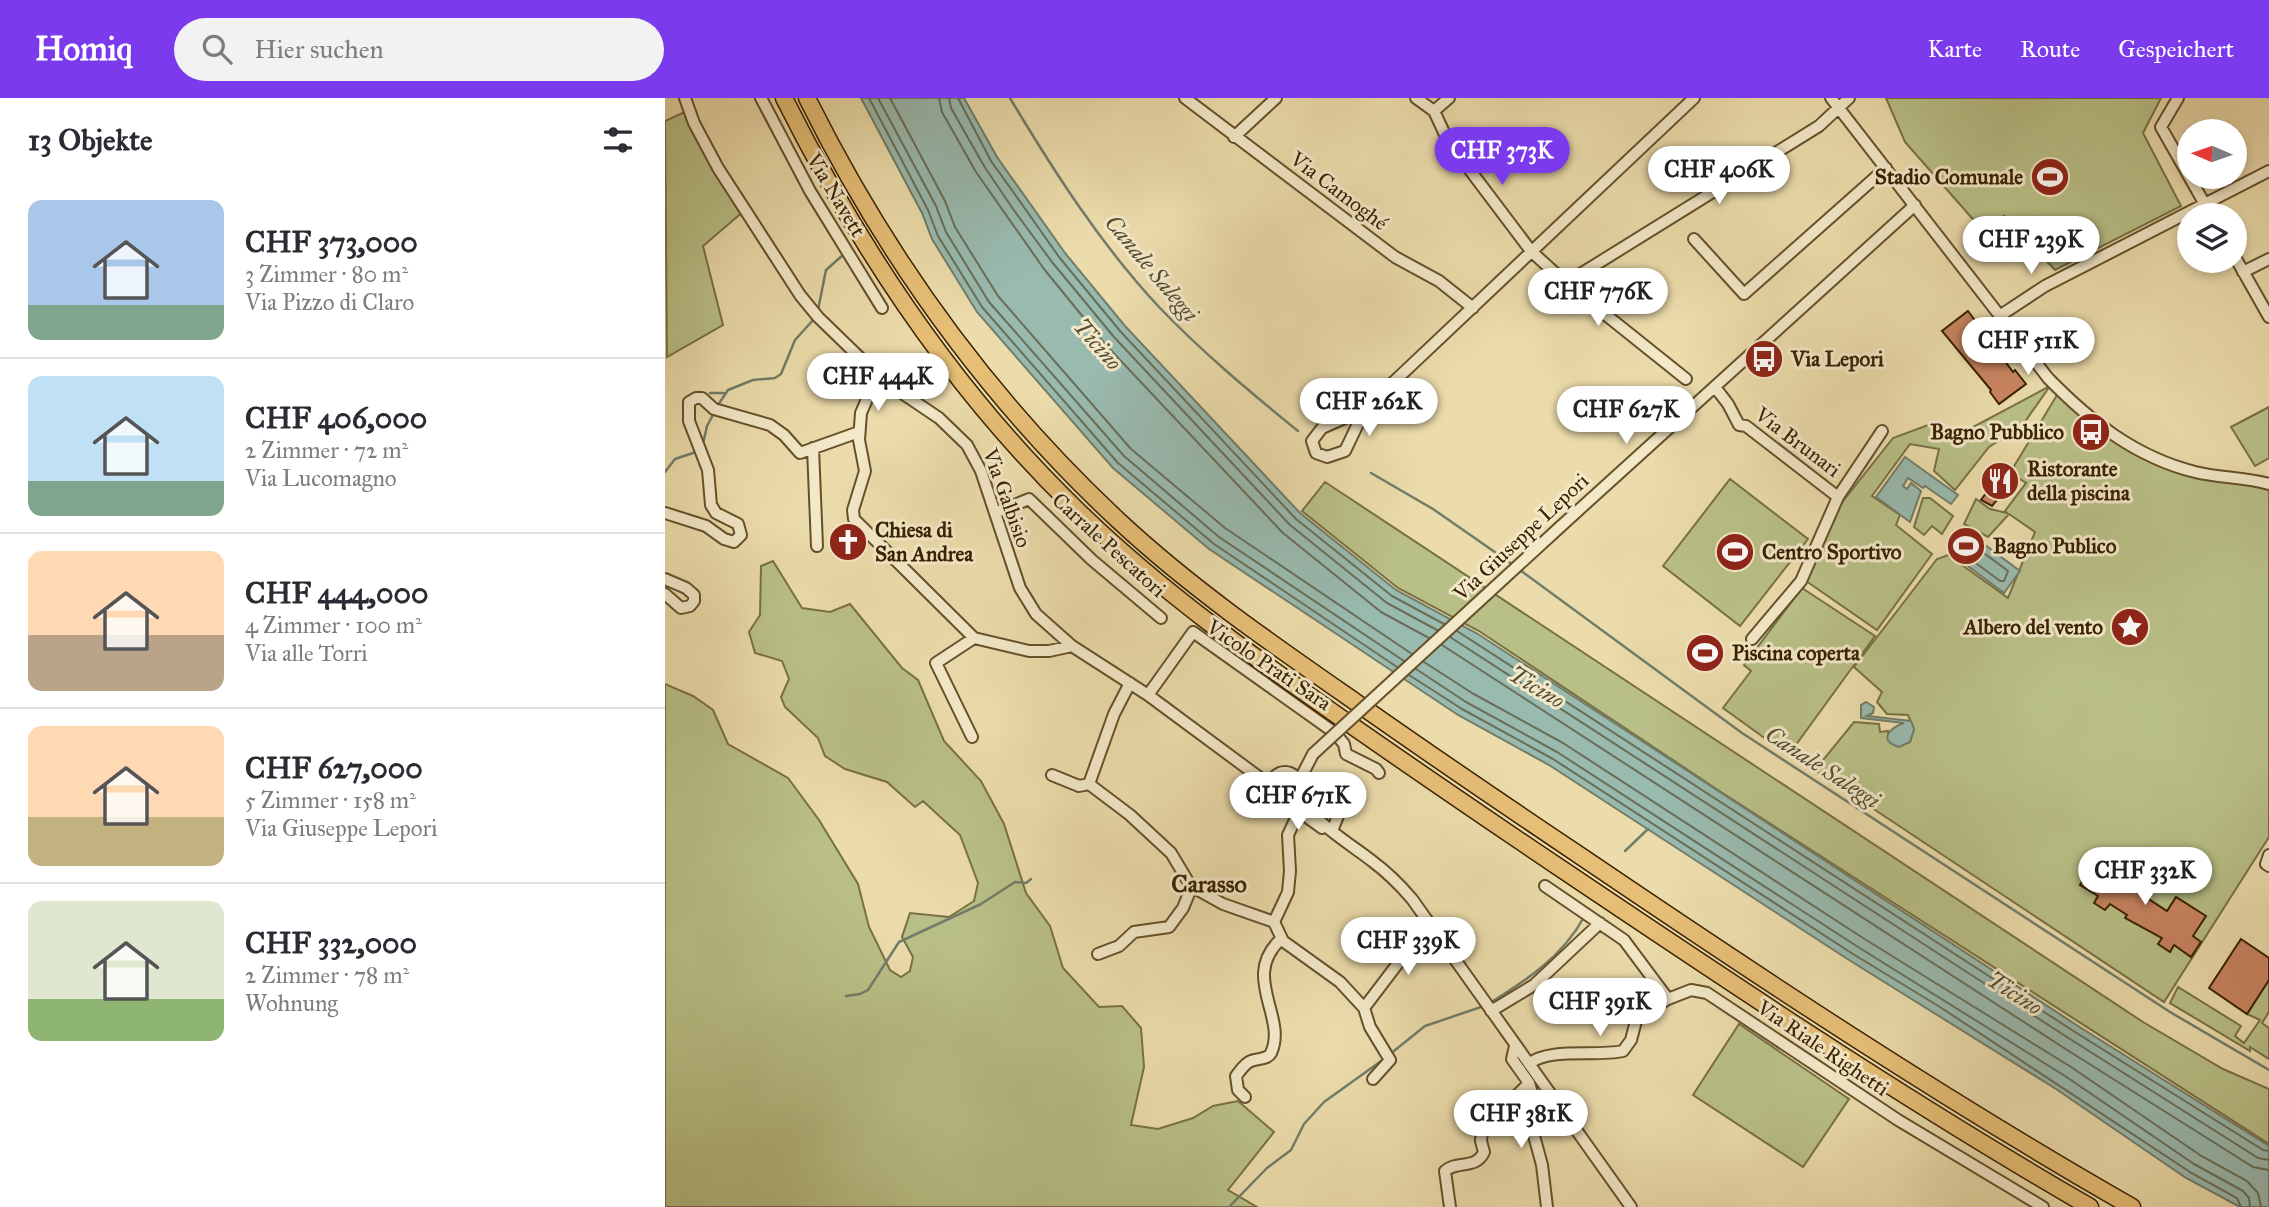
<!DOCTYPE html>
<html lang="de">
<head>
<meta charset="utf-8">
<style>
	:root { --surface:#fff; --page:#f2f2f3; --text:#2b2b33; --muted:#7c7c81; --line:#e1e1e2; --accent:#7c3aed }
	body { margin:0; font-family:"IM FELL Great Primer",serif; background:var(--page); color:var(--text); height:100vh; display:flex; flex-direction:column; font-size:26px; white-space:nowrap }
	* { box-sizing:border-box; margin:0 }
	p { font-size:23px; color:var(--muted) }
	.icon { flex:none; width:38px; height:38px; fill:none; stroke:currentColor; stroke-width:2; stroke-linecap:round; stroke-linejoin:round }
	.map { position:relative; flex:1; overflow:hidden }
	.details { display:flex; flex-direction:column; background:var(--surface); width:665px }
	.details>* { flex:none }
	.needle { width:46px; rotate:272deg }
	.tools { position:absolute; left:1512px; top:21px; display:grid; gap:14px }
	.tools a { display:grid; place-items:center; width:70px; height:70px; border-radius:50%; background:var(--surface); box-shadow:0 4px 10px #0003; font-size:35px }
	.price { position:absolute; translate:-50% -60px; padding:0 16px; border-radius:24px; background:#fff; color:#222; font-size:23px; line-height:46px; filter:drop-shadow(0 2px 4px #0008) }
	.price::after { content:''; position:absolute; left:50%; top:42px; width:21px; height:16px; margin-left:-10px; background:inherit; clip-path:polygon(0 0,100% 0,50% 100%) }
	.price.on { background:var(--accent); color:#fff }
	ul { padding:0; list-style:none }
	li { display:flex; align-items:center; gap:21px; height:175px; padding:0 28px }
	li+li { border-top:2px solid var(--line) }
	li span { display:grid; place-items:center; flex:none; width:196px; height:140px; border-radius:14px; color:#555 }
	li>.icon { margin-inline-start:auto }
	span .icon { width:84px; height:84px; fill:#fffc; stroke-width:1 }
	li b { font-size:30px }
	h2 { display:flex; justify-content:space-between; align-items:center; height:84px; padding:0 28px; font-size:30px }
	header { display:flex; align-items:center; gap:42px; box-sizing:border-box; height:98px; padding:0 35px; background:var(--accent); color:#fff }
	header strong { font-size:33px }
	nav { display:flex; gap:38px; margin-inline-start:auto; font-size:24px }
	.search { width:490px; height:63px; background:var(--page); display:flex; align-items:center; gap:18px; box-sizing:border-box; padding:0 24px; border-radius:38px; color:var(--muted); font-size:26px }
	main { display:flex; flex:1; min-height:0 }
	.map>svg:first-child { display:block }
</style>
</head>
<body>
<header>
<strong>Homiq</strong>
<div class="search"><svg class="icon" aria-label="search" viewBox="0 0 24 24"><circle cx="10" cy="10" r="6"/><path d="M15 15l6 6"/></svg>Hier suchen</div>
<nav><a>Karte</a><a>Route</a><a>Gespeichert</a></nav>
</header>
<main>
<section class="details">
<h2>13 Objekte<svg class="icon" aria-label="filters" viewBox="0 0 24 24"><path d="M4 7h16M4 17h16"/><circle cx="9" cy="7" r="2"/><circle cx="15" cy="17" r="2"/></svg></h2>
<ul>
<li><span style="background:linear-gradient(#a9c7e8 75%,#7fa58c 0)"><svg class="icon" aria-label="home" viewBox="0 0 24 24"><path d="M3 11l9-7 9 7M6 9v11h12V9"/></svg></span><div><b>CHF 373,000</b><p>3 Zimmer · 80 m²</p><p>Via Pizzo di Claro</p></div></li>
<li><span style="background:linear-gradient(#bfe0f5 75%,#7fa58c 0)"><svg class="icon" aria-label="home" viewBox="0 0 24 24"><path d="M3 11l9-7 9 7M6 9v11h12V9"/></svg></span><div><b>CHF 406,000</b><p>2 Zimmer · 72 m²</p><p>Via Lucomagno</p></div></li>
<li><span style="background:linear-gradient(#ffd9b3 60%,#b9a48a 0)"><svg class="icon" aria-label="home" viewBox="0 0 24 24"><path d="M3 11l9-7 9 7M6 9v11h12V9"/></svg></span><div><b>CHF 444,000</b><p>4 Zimmer · 100 m²</p><p>Via alle Torri</p></div></li>
<li><span style="background:linear-gradient(#ffd9b3 65%,#c2b280 0)"><svg class="icon" aria-label="home" viewBox="0 0 24 24"><path d="M3 11l9-7 9 7M6 9v11h12V9"/></svg></span><div><b>CHF 627,000</b><p>5 Zimmer · 158 m²</p><p>Via Giuseppe Lepori</p></div></li>
<li><span style="background:linear-gradient(#dfe7d0 70%,#8fb573 0)"><svg class="icon" aria-label="home" viewBox="0 0 24 24"><path d="M3 11l9-7 9 7M6 9v11h12V9"/></svg></span><div><b>CHF 332,000</b><p>2 Zimmer · 78 m²</p><p>Wohnung</p></div></li>
</ul>
</section>
<div class="map">
<svg width="1604" height="1109" viewBox="0 0 1604 1109">
	<rect width="100%" height="100%" fill="#ecdcab"/>
	<filter id="stains"><feTurbulence type="fractalNoise" baseFrequency=".00286" numOctaves="4"/><feColorMatrix values="0 0 0 0 .2 0 0 0 0 .09 0 0 0 0 .02 0 0 0 .5 -.17"/></filter>
	<radialGradient id="worn" r=".72"><stop offset=".6" stop-color="#630" stop-opacity="0"/><stop offset="1" stop-color="#630" stop-opacity=".3"/></radialGradient>
	<path fill="#b9c087" stroke="#787044" stroke-width="2" d="M 1221,0 L 1496,0 L 1478,35 L 1516,108 L 1390,172 L 1339,118 L 1320,135 L 1240,44 Z
		M 24,12 L 80,112 L 38,148 L 58,227 L 2,259 L 0,23 Z
		M 1385,288 L 1357,328 L 1324,349 L 1290,392 L 1269,373 L 1274,351 L 1245,346 L 1207,398 L 1235,417 L 1231,427 L 1267,456 L 1212,532 L 1141,483 L 1175,407 L 1228,340 L 1263,327 L 1295,336 Z
		M 1392,297 C 1432,331 1476,369 1529,379 C 1554,384 1579,386 1604,389 L 1604,739 L 1499,904 L 1150,672 L 1189,624 L 1214,626 L 1215,634 L 1223,633 L 1223,642 L 1245,644 L 1249,631 L 1243,617 L 1222,616 L 1212,604 L 1217,594 L 1189,569 L 1272,461 L 1283,457 L 1343,500 L 1370,434 L 1344,416 L 1323,439 L 1299,426 L 1311,401 L 1325,411 L 1342,415 L 1340,413 L 1361,385 L 1345,375 Z
		M 1604,309 L 1604,360 L 1590,368 L 1566,329 Z
		M 1065,381 L 1143,441 L 1075,528 L 998,468 Z
		M 660,384 L 1478,924 L 1558,971 L 1604,991 L 1604,1046 L 1056,694 L 814,533 L 733,490 L 637,413 Z
		M 1258,400 L 1265,400 L 1288,418 L 1277,436 L 1267,428 L 1259,437 L 1249,429 Z
		M 108,463 L 137,510 L 165,514 L 185,506 L 237,570 L 253,582 L 279,643 L 316,683 L 339,726 L 361,795 L 385,828 L 398,870 L 434,909 L 457,908 L 476,930 L 479,969 L 466,1027 L 493,1031 L 528,1020 L 548,1008 L 573,1003 L 609,1034 L 563,1092 L 592,1109 L 0,1109 L 0,586 L 28,598 L 48,612 L 63,646 L 123,680 L 154,722 L 193,786 L 204,829 L 225,872 L 236,879 L 245,873 L 248,859 L 237,839 L 245,815 L 284,819 L 309,803 L 313,785 L 295,737 L 258,703 L 250,709 L 222,684 L 180,671 L 160,658 L 153,640 L 120,609 L 116,599 L 124,581 L 117,563 L 90,555 L 84,534 L 95,517 L 96,468 Z
		M 1137,490 L 1210,538 L 1125,655 L 1105,644 L 1058,610 L 1086,573 L 1079,567 Z
		M 1604,882 L 1604,914 L 1597,925 L 1604,930 L 1604,961 L 1585,949 L 1585,953 L 1505,905 L 1513,889 L 1576,928 L 1570,938 L 1579,945 L 1595,922 L 1582,916 Z
		M 1074,926 L 1184,1001 L 1138,1069 L 1028,997 Z"/>
	<path fill="#99baaf" stroke="#727d69" stroke-width="2" d="M 196,0 L 299,0 L 332,59 L 400,155 L 460,228 L 635,415 L 731,492 L 813,536 L 1413,928 L 1604,1048 L 1604,1109 L 1575,1109 L 1521,1080 L 1391,991 L 1184,862 L 884,667 L 793,617 L 544,451 L 448,370 L 312,214 L 267,141 L 257,115 Z
		M 1240,359 L 1293,397 L 1286,406 L 1260,388 L 1258,390 L 1243,380 L 1238,388 L 1242,391 L 1246,385 L 1256,393 L 1245,424 L 1211,399 Z
		M 1304,435 L 1355,473 L 1339,495 L 1288,457 Z
		M 1201,604 L 1209,609 L 1208,615 L 1202,618 L 1246,623 L 1249,631 L 1245,644 L 1234,649 C 1211,642 1227,629 1239,625 L 1196,620 L 1196,607 Z"/>
	<g fill="none" stroke-linecap="round" stroke-linejoin="round">
		<path stroke="#686e58" stroke-width="2" d="M 204,0 L 263,112 L 273,138 L 317,209 L 453,365 L 549,446 L 732,569
			M 213,0 L 271,108 L 281,134 L 324,204 L 459,358 L 554,439 L 739,563
			M 225,0 L 280,103 L 290,129 L 333,198 L 466,351 L 560,430 L 747,556
			M 274,0 L 277,14 L 311,74 L 379,171 L 440,246 L 618,435 L 716,514 L 764,540
			M 284,0 L 286,10 L 319,68 L 348,111 L 387,164 L 449,239 L 625,427 L 722,505 L 772,532
			M 293,0 L 326,63 L 356,105 L 394,159 L 455,233 L 631,421 L 727,498 L 779,526
			M 1304,447 L 1308,447 L 1343,473 L 1339,483 L 1335,483 L 1300,457 Z
			M 792,533 L 1410,934 L 1598,1052 L 1604,1053
			M 785,539 L 1405,941 L 1593,1060 L 1604,1062
			M 777,547 L 1399,950 L 1588,1069 L 1604,1072
			M 759,564 L 807,595 L 898,645 L 1198,840 L 1406,969 L 1535,1057 L 1582,1083 L 1593,1095 L 1596,1109
			M 751,571 L 801,604 L 892,654 L 1193,849 L 1400,978 L 1529,1066 L 1578,1093 L 1584,1100 L 1585,1109
			M 744,577 L 797,611 L 888,661 L 1188,856 L 1275,909 L 1525,1074 L 1572,1100 L 1576,1109"/>
		<path stroke="#727d69" stroke-width="2.5" d="M 345,0 C 388,72 436,147 494,209 C 537,254 585,294 633,333
			M 153,212 L 161,172 L 178,157
			M 45,295 L 59,295
			M 53,307 L 63,292 L 88,282 L 110,280 L 116,276 L 130,242 L 149,221
			M 38,346 L 42,328 L 50,313
			M 0,374 L 10,361 L 31,354
			M 706,375 L 768,411 L 847,466
			M 855,472 L 1077,635 L 1505,914 L 1604,972
			M 960,753 L 983,731
			M 181,898 L 195,896 L 203,892 L 234,844 L 316,806 L 350,784 L 361,785 L 366,781
			M 825,905 C 862,882 898,858 919,819
			M 724,957 L 760,928 L 819,908
			M 564,1109 L 602,1070 L 626,1052 L 639,1026 L 659,1004 L 719,961"/>
	</g>
	<path fill="#c98461" stroke="#382100" stroke-width="2" d="M 1303,213 L 1348,274 L 1350,272 L 1361,286 L 1334,306 L 1325,294 L 1326,292 L 1277,233 Z
		M 1339,371 L 1345,375 L 1333,391 L 1338,395 L 1327,408 L 1316,402 Z
		M 179,433 L 190,433 L 195,438 L 195,453 L 174,452 L 170,443 L 179,439 Z
		M 1447,756 L 1476,776 L 1467,790 L 1502,813 L 1511,799 L 1541,818 L 1528,838 L 1536,844 L 1526,859 L 1509,847 L 1505,854 L 1493,846 L 1497,840 L 1460,820 L 1462,817 L 1445,806 L 1440,812 L 1429,805 L 1433,798 L 1415,787 L 1425,771 L 1433,777 Z
		M 1576,841 L 1604,860 L 1604,882 L 1582,916 L 1544,890 Z"/>
	<g fill="none" stroke-linecap="round" stroke-linejoin="round">
		<g stroke="#65502b" stroke-width="14">
			<path id="minor" d="M 20,0 L 29,25 L 53,70 L 135,197 L 153,219 L 219,283 L 274,320 L 302,347 L 316,373 L 355,490 L 371,516 L 407,548 L 483,597 L 606,688
				M 96,0 L 145,93 L 217,210
				M 520,0 L 730,159 L 774,183 L 808,210
				M 751,0 L 769,13 L 783,43 L 866,153 L 901,185 L 1021,281
				M 1166,0 L 1383,280 C 1425,323 1470,359 1530,374 C 1554,380 1580,379 1604,386
				M 1513,0 L 1496,29 L 1546,117
				M 769,13 L 784,0
				M 569,39 L 611,0
				M 1029,141 L 1079,196 L 1221,70
				M 1570,159 L 1604,219
				M 1578,174 L 1604,161
				M 901,185 L 1154,28 L 1184,0
				M 1336,217 L 1380,188 L 1604,73
				M 222,286 L 206,292 L 196,315 L 194,342 L 200,373 L 188,412 L 189,421 L 309,540 L 364,553 L 384,553 L 407,548
				M 1050,289 L 1063,306 L 1074,327 L 1081,328 L 1173,399 L 1217,333
				M 700,311 L 680,353 L 662,359 L 651,355 L 647,343 L 657,330 L 700,311 L 1029,0
				M 148,350 L 152,448
				M 0,415 L 41,428 L 59,441 L 69,444 L 76,437 L 73,426 L 51,415 L 46,407 L 43,372 L 24,323 L 24,304 L 31,300 L 37,300 L 49,311 L 105,327 L 119,337 L 135,355 L 194,334
				M 330,415 L 364,401 L 427,462 L 496,520
				M 895,429 L 1250,107
				M 0,481 L 21,490 L 29,497 L 29,503 L 25,508 L 16,510 L 0,496
				M 1087,541 L 1136,483 L 1173,399
				M 465,585 L 449,616 L 424,686 L 465,717 L 506,755 L 524,785 L 531,791 L 558,806 L 609,824 L 618,843 L 675,884 L 699,910 L 705,929 L 725,962 L 708,981
				M 483,597 L 528,534 L 670,635 L 679,646 L 681,656 L 711,671 L 714,675
				M 307,639 L 271,565 L 309,540
				M606 688a14 14 0 1 1 28 0a14 14 0 1 1-28 0Z
				M 387,677 L 414,688 L 424,686
				M 633,685 L 648,656
				M 633,692 C 643,722 683,744 707,763 C 722,774 735,787 747,801 L 966,1109
				M 628,709 L 657,730
				M 667,733 L 677,708 L 685,700
				M 1604,757 L 1601,766 L 1604,768
				M 880,788 L 959,842 L 1003,901 L 1026,892 L 1042,895 L 1233,1022 L 1378,1109
				M 609,824 L 623,794 L 625,773 L 623,737 L 638,705
				M 433,856 L 454,848 L 469,834 L 504,829 L 518,810 L 527,788
				M 699,910 L 756,835 L 761,833 L 770,843
				M 826,913 L 869,887 L 935,825
				M 850,948 L 847,961 L 864,985 L 870,1005 L 868,1034 L 877,1067 L 882,1109
				M 864,966 C 884,949 931,959 958,953 L 966,942 L 972,919 L 1003,901
				M 580,999 L 573,992 L 571,978 C 575,973 580,965 586,963 C 593,960 602,962 606,955 C 623,919 575,879 616,841
				M 785,1109 L 780,1073 C 792,1062 811,1072 819,1054 L 816,1043 L 817,1033 L 864,985"/>
		</g>
		<g stroke="#382100" stroke-width="19">
			<path id="highway" d="M 119,0 C 195,152 288,292 411,411 C 495,493 590,560 686,627 C 755,675 825,723 895,770 C 1069,887 1243,1004 1425,1109
				M 142,0 C 221,159 324,302 454,423 C 527,491 610,548 692,605 C 766,657 841,708 917,759 C 1097,881 1278,1001 1467,1109"/>
		</g>
		<use href="#minor" stroke="#f3e8c8" stroke-width="10"/>
		<use href="#highway" stroke="#e6be76" stroke-width="16"/>
		<g stroke="#65502b" stroke-width="14" stroke-linecap="butt">
			<path id="minor-bridge" d="M 648,656 L 895,429"/>
		</g>
		<use href="#minor-bridge" stroke="#f3e8c8" stroke-width="10"/>
	</g>
	<defs>
		<g id="stadium-disc" transform="scale(2.0125)"><circle r="9.5" fill="#8f2418" stroke="#f3e8c8"/><path d="M0-5a6.5 5 0 1 0 0 10a6.5 5 0 1 0 0-10ZM-3.5-1.8h7v3.6h-7Z" fill="#fff"/></g>
		<g id="bus-disc" transform="scale(2.0125)"><circle r="9.5" fill="#8f2418" stroke="#f3e8c8"/><path d="M-5-6H5V4H4V6H2V4H-2V6H-4V4H-5ZM-3.5-4V0h7V-4ZM-3.5 1.2v1.5H-2V1.2ZM2 1.2v1.5H3.5V1.2Z" fill="#fff"/></g>
		<g id="restaurant-disc" transform="scale(2.0125)"><circle r="9.5" fill="#8f2418" stroke="#f3e8c8"/><path d="M-5-6h1v4h1v-4h1v4h1v-4h1v5L-1.5 .5V6h-2V.5L-5-1ZM5-6V6H3V1.5H1.5Q1.5-4 5-6Z" fill="#fff"/></g>
		<g id="church-disc" transform="scale(2.0125)"><circle r="9.5" fill="#8f2418" stroke="#f3e8c8"/><path d="M-1.2-6h2.4v3.5h3.3v2.4h-3.3V6h-2.4V-.1h-3.3v-2.4h3.3Z" fill="#fff"/></g>
		<g id="sight-disc" transform="scale(2.0125)"><circle r="9.5" fill="#8f2418" stroke="#f3e8c8"/><path d="M0-6L1.8-2.2L6-1.7L2.9 1.2L3.7 5.4L0 3.3L-3.7 5.4L-2.9 1.2L-6-1.7L-1.8-2.2Z" fill="#fff"/></g>
	</defs>
	<g fill-rule="evenodd">
		<use href="#stadium-disc" x="1385" y="79"/>
		<use href="#bus-disc" x="1099" y="261"/>
		<use href="#bus-disc" x="1426" y="334"/>
		<use href="#restaurant-disc" x="1335" y="383"/>
		<use href="#church-disc" x="183" y="444"/>
		<use href="#stadium-disc" x="1301" y="448"/>
		<use href="#stadium-disc" x="1070" y="454"/>
		<use href="#sight-disc" x="1465" y="529"/>
		<use href="#stadium-disc" x="1040" y="555"/>
	</g>
	<g text-anchor="middle" dominant-baseline="central" stroke-width="6" stroke-linejoin="round" paint-order="stroke">
		<g font-size="21" font-weight="bold" fill="#382100" stroke="#f3e8c8" text-anchor="start">
			<text x="1358" y="79" text-anchor="end">Stadio Comunale</text>
			<text x="1126" y="261">Via Lepori</text>
			<text x="1399" y="334" text-anchor="end">Bagno Pubblico</text>
			<text x="1362" y="371">Ristorante<tspan x="1362" dy="24">della piscina</tspan></text>
			<text x="210" y="432">Chiesa di<tspan x="210" dy="24">San Andrea</tspan></text>
			<text x="1328" y="448">Bagno Publico</text>
			<text x="1097" y="454">Centro Sportivo</text>
			<text x="1438" y="529" text-anchor="end">Albero del vento</text>
			<text x="1067" y="555">Piscina coperta</text>
		</g>
		<g font-size="21" fill="#382100" stroke="#f3e8c8">
			<text transform="translate(674 93) rotate(37)">Via Camoghé</text>
			<text transform="translate(171 97) rotate(59)">Via Navett</text>
			<text transform="translate(1133 344) rotate(37)">Via Brunari</text>
			<text transform="translate(342 400) rotate(70)">Via Galbisio</text>
			<text transform="translate(856 439) rotate(-43)">Via Giuseppe Lepori</text>
			<text transform="translate(444 447) rotate(42)">Carrale Pescatori</text>
			<text transform="translate(604 567) rotate(34)">Vicolo Prati Sara</text>
			<text transform="translate(1158 950) rotate(34)">Via Riale Righetti</text>
		</g>
		<g font-size="23" font-style="italic" fill="#554f35" stroke="#f3e8c8">
			<text transform="translate(487 170) rotate(50)">Canale Saleggi</text>
			<text transform="translate(433 246) rotate(49)">Ticino</text>
			<text transform="translate(872 589) rotate(31)">Ticino</text>
			<text transform="translate(1158 669) rotate(33)">Canale Saleggi</text>
			<text transform="translate(1350 895) rotate(33)">Ticino</text>
		</g>
		<g font-size="24" font-weight="bold" fill="#382100" stroke="#f3e8c8">
			<text x="544" y="786">Carasso</text>
		</g>
	</g>
	<rect width="100%" height="100%" filter="url(#stains)"/>
	<rect width="100%" height="100%" fill="url(#worn)"/>
</svg>
<div class="tools">
<a><svg class="needle" viewBox="-14 -14 28 28"><path d="M0-13l5 13h-10z" fill="#e53935"/><path d="M0 13l5-13h-10z" fill="#7c7c81"/></svg></a>
<a><svg class="icon" aria-label="layers" viewBox="0 0 24 24"><path d="M12 4l9 5-9 5-9-5zM3 14l9 5 9-5"/></svg></a>
</div>
<b class="price on" style="left:837px;top:89px">CHF 373K</b>
<b class="price" style="left:1054px;top:108px">CHF 406K</b>
<b class="price" style="left:1366px;top:178px">CHF 239K</b>
<b class="price" style="left:933px;top:230px">CHF 776K</b>
<b class="price" style="left:1363px;top:279px">CHF 511K</b>
<b class="price" style="left:213px;top:315px">CHF 444K</b>
<b class="price" style="left:704px;top:340px">CHF 262K</b>
<b class="price" style="left:961px;top:348px">CHF 627K</b>
<b class="price" style="left:633px;top:734px">CHF 671K</b>
<b class="price" style="left:1480px;top:809px">CHF 332K</b>
<b class="price" style="left:743px;top:879px">CHF 339K</b>
<b class="price" style="left:935px;top:940px">CHF 391K</b>
<b class="price" style="left:856px;top:1052px">CHF 381K</b>
</div>
</main>
</body>
</html>
